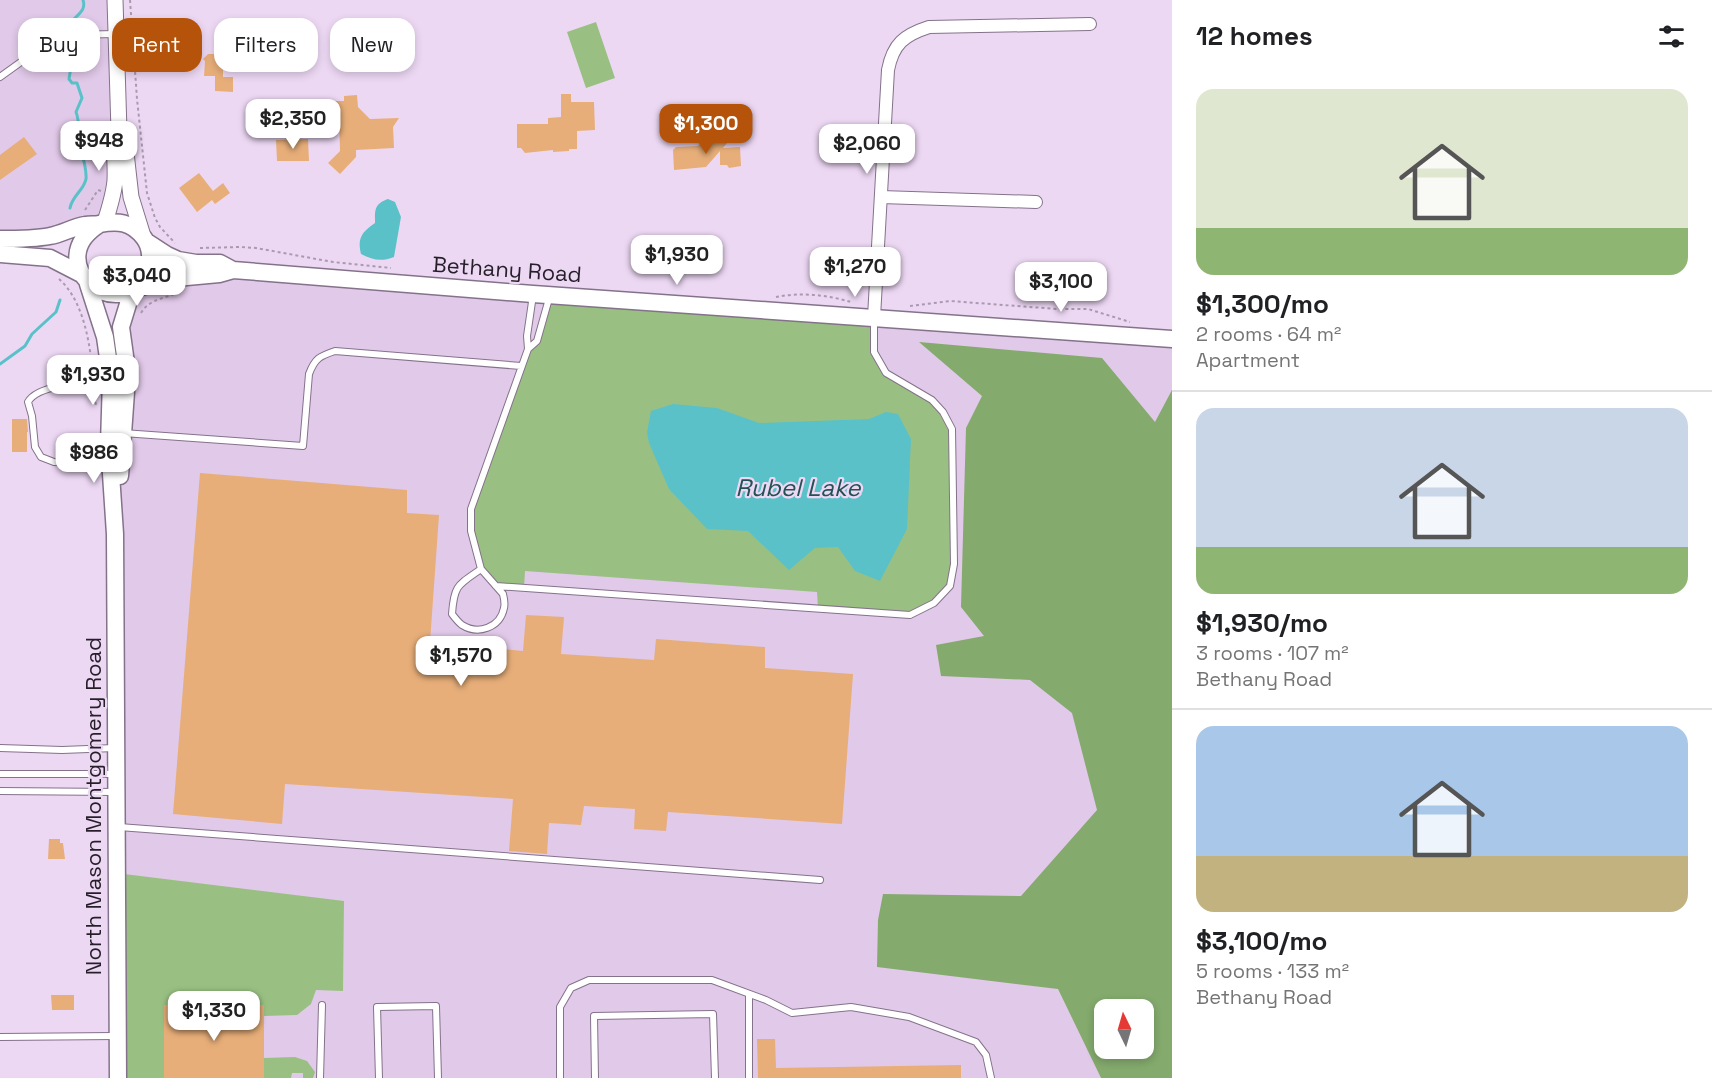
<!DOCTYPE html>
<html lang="en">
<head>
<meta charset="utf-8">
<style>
	:root { --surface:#fff; --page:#f6f6f6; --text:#202124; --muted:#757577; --line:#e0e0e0; --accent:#b45309 }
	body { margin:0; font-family:"Space Grotesk",sans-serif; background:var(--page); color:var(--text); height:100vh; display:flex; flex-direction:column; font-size:22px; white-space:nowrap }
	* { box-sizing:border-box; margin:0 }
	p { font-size:20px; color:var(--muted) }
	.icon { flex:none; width:33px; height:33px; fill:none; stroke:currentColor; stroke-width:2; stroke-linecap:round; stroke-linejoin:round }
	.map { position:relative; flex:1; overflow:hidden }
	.side { display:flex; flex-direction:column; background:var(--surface); width:540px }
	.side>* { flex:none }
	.hud { position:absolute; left:18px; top:18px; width:570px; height:54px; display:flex; gap:12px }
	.needle { width:39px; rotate:355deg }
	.buttons { position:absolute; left:1094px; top:999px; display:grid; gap:12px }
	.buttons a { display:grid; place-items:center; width:60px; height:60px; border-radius:12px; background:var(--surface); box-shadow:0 3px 9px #0003; font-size:30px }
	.price { position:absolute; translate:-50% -51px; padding:0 14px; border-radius:12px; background:#fff; color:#222; font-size:20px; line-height:39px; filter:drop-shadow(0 2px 3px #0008) }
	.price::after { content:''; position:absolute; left:50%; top:36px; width:18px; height:14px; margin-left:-9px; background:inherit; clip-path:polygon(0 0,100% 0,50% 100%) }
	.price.active { background:var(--accent); color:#fff }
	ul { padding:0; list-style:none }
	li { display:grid; align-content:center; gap:12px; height:318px; padding:0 24px }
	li+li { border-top:2px solid var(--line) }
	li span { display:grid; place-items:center; height:186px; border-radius:18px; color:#555 }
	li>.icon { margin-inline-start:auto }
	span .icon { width:108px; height:108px; fill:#fffc; stroke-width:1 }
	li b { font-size:26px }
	h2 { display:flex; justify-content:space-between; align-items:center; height:72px; padding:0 24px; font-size:26px }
	.tag { padding:0 21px; border-radius:18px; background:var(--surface); box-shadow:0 3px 9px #0003; font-size:21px; line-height:54px }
	.tag.active { background:var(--accent); color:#fff }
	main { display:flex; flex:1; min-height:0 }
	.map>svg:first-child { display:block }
</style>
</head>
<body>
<main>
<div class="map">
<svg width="1172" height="1078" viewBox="0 0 1172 1078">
	<rect width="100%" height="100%" fill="#edd8f4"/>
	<path fill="#e1c9e9" d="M 0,0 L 115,0 L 119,131 L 100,224 L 0,239 Z
		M 194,275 L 1172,339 L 1172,1003 L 1058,989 L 1101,1078 L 118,1078 L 115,534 L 126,363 L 133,289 Z"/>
	<path fill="#99c082" d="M 596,22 L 615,78 L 586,88 L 567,32 Z
		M 550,295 L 874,317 L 874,352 L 886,373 L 932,400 L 952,429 L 954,564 L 950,586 L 934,603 L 910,615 L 818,608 L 817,592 L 525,571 L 524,588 L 496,586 L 481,569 L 471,531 L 471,509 L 528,349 L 537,341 Z
		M 116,873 L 344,901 L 343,991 L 316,990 L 311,1004 L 297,1015 L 264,1016 L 263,1005 L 164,1005 L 164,1078 L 118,1078 Z
		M 295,1057 L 307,1061 L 315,1072 L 313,1078 L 303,1078 L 303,1073 L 292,1073 L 291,1078 L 264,1078 L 264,1058 Z"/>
	<path fill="#84aa6d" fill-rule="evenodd" d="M 919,342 L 1102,358 L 1155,422 L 1172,390 L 1172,1078 L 1101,1078 L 1058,989 L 877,967 L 878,920 L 883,894 L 1021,896 L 1097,810 L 1072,713 L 1030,680 L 941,676 L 936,645 L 984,636 L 961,607 L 966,428 L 982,396 ZM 1104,1010 L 1143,1010 L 1143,1048 L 1104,1048 Z"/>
	<path fill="#5ac1c9" d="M 388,199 L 395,202 L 401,217 L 394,257 C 381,262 373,260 361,254 C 357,238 362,232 375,223 C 375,210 374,204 388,199 Z
		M 673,404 L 717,408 L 759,423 L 869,419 L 886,412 L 898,414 L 911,439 L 907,529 L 880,581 L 855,571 L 838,547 L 815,548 L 789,570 L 748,531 L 707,529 L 669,489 L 649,443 L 647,432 L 651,411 Z"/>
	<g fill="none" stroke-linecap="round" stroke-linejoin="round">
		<path stroke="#5ac1c9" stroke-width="3" d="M 70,208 C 72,196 84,190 86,179 C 87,166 81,153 79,141 C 78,131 80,122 76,112 L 82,98 L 77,83 L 72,83 L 69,79 L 72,61 L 77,55 L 75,46 L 74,19 C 80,13 86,9 83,0
			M 0,364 L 25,346 L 32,334 L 56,312 L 60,300"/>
	</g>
	<path fill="#e7ae79" d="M 208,54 L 223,54 L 223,77 L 233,77 L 233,92 L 215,91 L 215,76 L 204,76 L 205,61 L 203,59 Z
		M 561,94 L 571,94 L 571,102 L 594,102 L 595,130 L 577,131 L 577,149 L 569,149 L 569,151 L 553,152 L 553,150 L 525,153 L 521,148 L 517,148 L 517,124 L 548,124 L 548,118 L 561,117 Z
		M 357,95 L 358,107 L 370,119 L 399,118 L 393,127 L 394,148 L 356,150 L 356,157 L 340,174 L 328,163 L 340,151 L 339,118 L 334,118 L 334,114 L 332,114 L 332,101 L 344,101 L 344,96 Z
		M 24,137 L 37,154 L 0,180 L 0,155 Z
		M 308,139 L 309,161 L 277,161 L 276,140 Z
		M 716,139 L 730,139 L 723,148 L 740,147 L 741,166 L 729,168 L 727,165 L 720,165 L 720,151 L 706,167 L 674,170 L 673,150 L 676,147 L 698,146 L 703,141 Z
		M 199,173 L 213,191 L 223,183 L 230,193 L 215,204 L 212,200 L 197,212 L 179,188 Z
		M 12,419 L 27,419 L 28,432 L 27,432 L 27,452 L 12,452 Z
		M 200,473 L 407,490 L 407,513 L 439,515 L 430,642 L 523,651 L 526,615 L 564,617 L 561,654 L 654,660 L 656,639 L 765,647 L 765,668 L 853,674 L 842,824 L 668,812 L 666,831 L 634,829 L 635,809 L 584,806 L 581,825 L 549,823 L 547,854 L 509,851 L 513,799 L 285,784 L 282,824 L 173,814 Z
		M 49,839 L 60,839 L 60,843 L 63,843 L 65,859 L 48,859 Z
		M 51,995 L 74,995 L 74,1010 L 52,1010 Z
		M 164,1005 L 264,1005 L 264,1078 L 164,1078 Z
		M 757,1039 L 775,1039 L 776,1068 L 961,1065 L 961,1078 L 758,1078 Z"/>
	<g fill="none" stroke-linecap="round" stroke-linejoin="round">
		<g stroke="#84728a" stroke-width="8">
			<path id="service" d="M 0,77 L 53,39 L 66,35 L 116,34
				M 528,349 L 537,341 L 550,295
				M 123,433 L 303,446 L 309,374 C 315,358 320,356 335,351 L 521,366
				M 110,465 L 54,462 L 41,457 L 35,447 L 32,416 L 28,402 C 38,383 91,383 110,382
				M 481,569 L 503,594 C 504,598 505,604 504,608 C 500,628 478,635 462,625 C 458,622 455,618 452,614 C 454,585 458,585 481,569 L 471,531 L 471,509 L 528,349 L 527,336 L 533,295
				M 496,586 L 910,615 L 934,603 L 950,586 L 954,564 L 952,429 L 943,412 L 932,400 L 886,373 L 874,352 L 874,320
				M 0,748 L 62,750 L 115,748
				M 0,774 L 115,774
				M 0,791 L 115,792
				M 119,827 L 820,880
				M 749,994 L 749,1078
				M 0,1037 L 116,1036
				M 320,1078 L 322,1005
				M 379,1078 L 377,1007 L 436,1006 L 438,1078
				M 560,1078 L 560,1007 L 571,988 L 589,980 L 712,980 L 766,1000 L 792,1013 L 851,1007 L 909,1017 L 976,1042 L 986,1055 L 991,1078
				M 595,1078 L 594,1016 L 713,1014 L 715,1078"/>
		</g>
		<g stroke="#84728a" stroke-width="14">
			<path id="minor" d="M 881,197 L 1036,202
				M 874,317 L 888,70 C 893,44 904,35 929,27 L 1090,24"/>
		</g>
		<g stroke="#84728a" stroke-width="17">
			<path id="tertiary" d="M 119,131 L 125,144 L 131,197 L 143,236
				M 105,222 C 109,209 114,194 115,180 C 116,161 112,150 119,131 L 115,0"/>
		</g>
		<g stroke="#84728a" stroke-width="19">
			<path id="secondary" d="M 0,239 C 17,239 34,239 50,236 C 62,234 73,227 85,225 C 90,224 94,225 99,224 C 118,221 131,221 144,238 C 151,247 152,262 147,272 C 120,329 38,262 100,224
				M 147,242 L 167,255 L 178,260 L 196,263 L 220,263 L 233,270
				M 0,254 L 50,258 L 81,274
				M 88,284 L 105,337 L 111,379 L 109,444 L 115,534 L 118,1078
				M 133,289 L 176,278 L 219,274 L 233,270 L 533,294 L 1172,339
				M 120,476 L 126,392 L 126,363 L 121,327 L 128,304 L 129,292"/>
		</g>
		<path stroke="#aa99af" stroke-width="2" stroke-dasharray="3 3" stroke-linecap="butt" d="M 130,0 L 137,99 L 147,193 L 155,218 L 160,227 L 175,243
			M 85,210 L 98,190 L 101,191
			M 200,248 L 240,247 L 256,248 L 333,262 L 391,268
			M 59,279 C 84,301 90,344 93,376
			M 776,297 C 800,292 828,295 851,302
			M 910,306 L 950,301 L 1057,309 L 1088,309 L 1130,322
			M 141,313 C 150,298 166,299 178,292
			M 94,390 L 96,406"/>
		<use href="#service" stroke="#fff" stroke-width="6"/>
		<use href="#minor" stroke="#fff" stroke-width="12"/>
		<use href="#tertiary" stroke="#fff" stroke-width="15"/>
		<use href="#secondary" stroke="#fff" stroke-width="16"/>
	</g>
	<g text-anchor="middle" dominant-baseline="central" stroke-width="4.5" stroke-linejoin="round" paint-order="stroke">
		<g font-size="22" fill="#261f29" stroke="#edd8f4">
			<text transform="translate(507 269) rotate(4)">Bethany Road</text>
			<text transform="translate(93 806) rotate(-90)">North Mason Montgomery Road</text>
		</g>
		<g font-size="24" font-style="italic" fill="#235154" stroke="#edd8f4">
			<text x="798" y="487">Rubel Lake</text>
		</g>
	</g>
</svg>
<div class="buttons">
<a><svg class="needle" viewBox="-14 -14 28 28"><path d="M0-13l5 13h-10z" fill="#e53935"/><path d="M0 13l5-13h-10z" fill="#757577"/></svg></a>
</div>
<b class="price" style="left:293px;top:150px">$2,350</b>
<b class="price active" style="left:706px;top:155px">$1,300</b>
<b class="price" style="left:99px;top:172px">$948</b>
<b class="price" style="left:867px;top:175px">$2,060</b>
<b class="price" style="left:677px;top:286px">$1,930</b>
<b class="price" style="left:855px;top:298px">$1,270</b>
<b class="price" style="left:137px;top:307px">$3,040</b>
<b class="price" style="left:1061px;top:313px">$3,100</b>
<b class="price" style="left:93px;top:406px">$1,930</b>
<b class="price" style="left:94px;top:484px">$986</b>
<b class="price" style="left:461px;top:687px">$1,570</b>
<b class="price" style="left:214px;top:1042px">$1,330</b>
<div class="hud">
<a class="tag">Buy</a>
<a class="tag active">Rent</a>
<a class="tag">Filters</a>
<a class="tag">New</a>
</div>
</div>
<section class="side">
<h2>12 homes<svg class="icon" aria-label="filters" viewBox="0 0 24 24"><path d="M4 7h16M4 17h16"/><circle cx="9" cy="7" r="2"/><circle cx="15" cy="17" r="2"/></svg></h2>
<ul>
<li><span style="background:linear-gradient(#dfe7d0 75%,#8fb573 0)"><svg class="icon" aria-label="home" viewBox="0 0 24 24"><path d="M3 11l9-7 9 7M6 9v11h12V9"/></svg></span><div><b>$1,300/mo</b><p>2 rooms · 64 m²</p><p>Apartment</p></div></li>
<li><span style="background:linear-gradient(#c9d6e8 75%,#8fb573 0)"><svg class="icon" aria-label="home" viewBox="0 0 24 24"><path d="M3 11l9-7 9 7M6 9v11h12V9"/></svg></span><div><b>$1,930/mo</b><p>3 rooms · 107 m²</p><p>Bethany Road</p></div></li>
<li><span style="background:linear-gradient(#a9c7e8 70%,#c2b280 0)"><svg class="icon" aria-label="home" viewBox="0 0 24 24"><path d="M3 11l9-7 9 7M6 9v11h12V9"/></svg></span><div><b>$3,100/mo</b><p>5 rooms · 133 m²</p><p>Bethany Road</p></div></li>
</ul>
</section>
</main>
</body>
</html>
